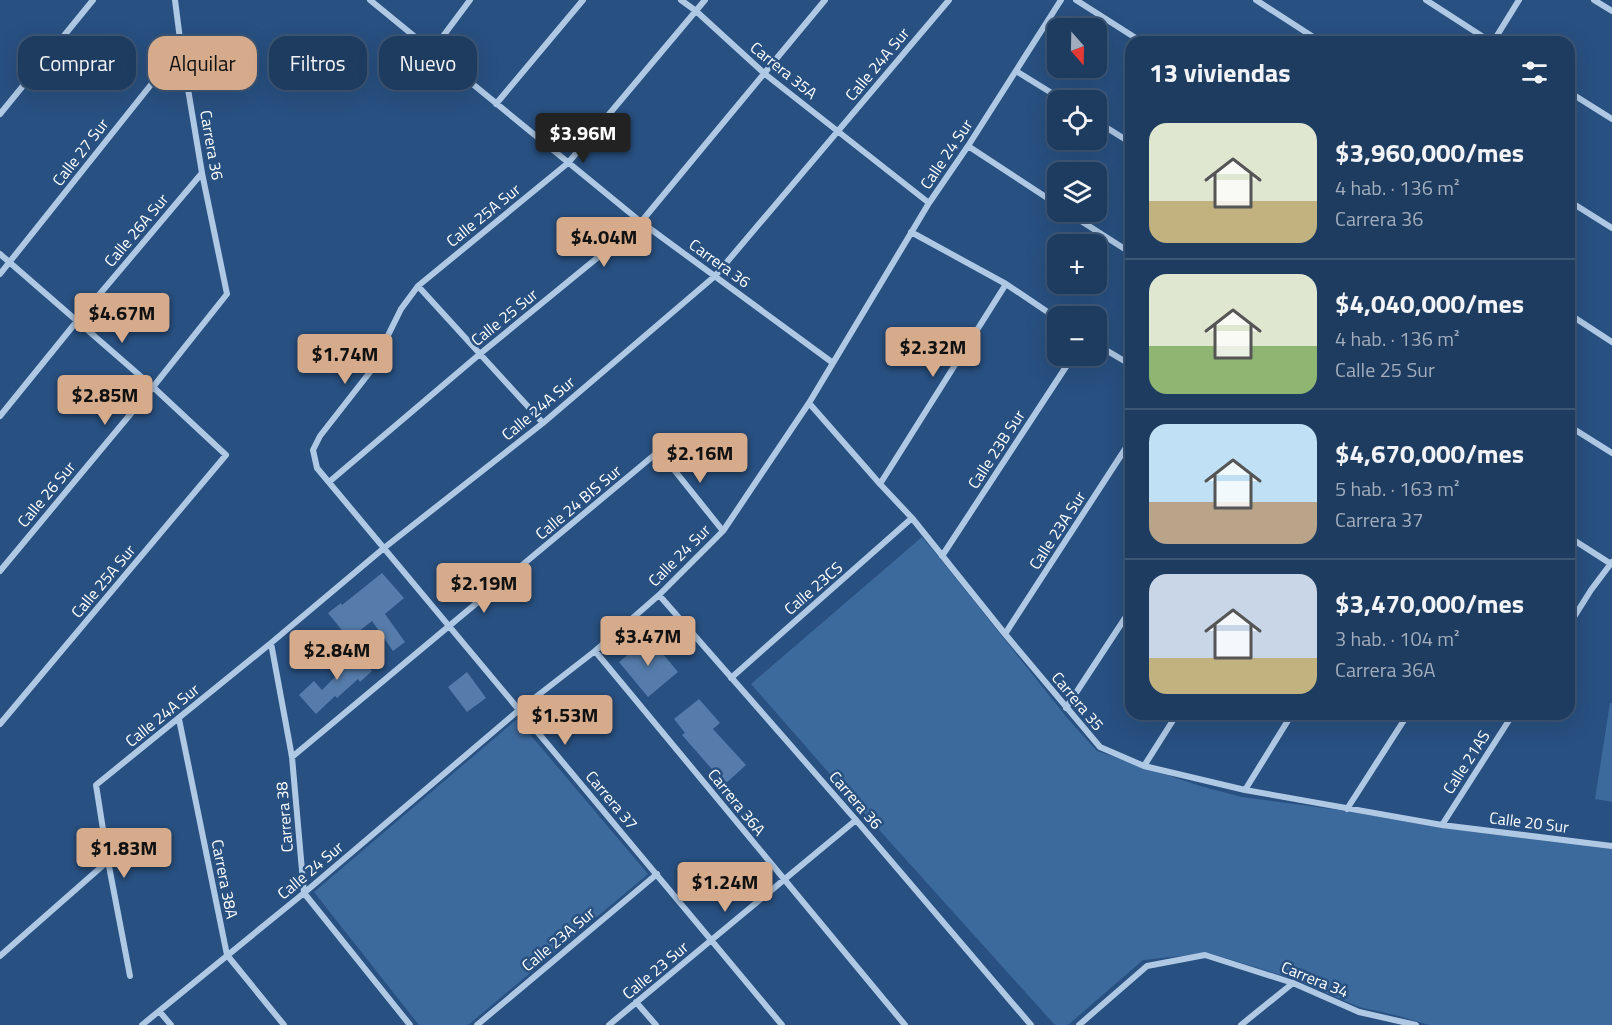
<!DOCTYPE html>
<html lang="es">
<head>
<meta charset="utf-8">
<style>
	:root { --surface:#1e3c60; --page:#2b4769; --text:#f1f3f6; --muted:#a1adbd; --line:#3c5675; --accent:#d6ab8b }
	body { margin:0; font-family:"Titillium Web",sans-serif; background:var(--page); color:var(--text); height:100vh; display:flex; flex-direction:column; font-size:22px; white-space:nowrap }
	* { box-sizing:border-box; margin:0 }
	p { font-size:20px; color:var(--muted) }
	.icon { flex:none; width:33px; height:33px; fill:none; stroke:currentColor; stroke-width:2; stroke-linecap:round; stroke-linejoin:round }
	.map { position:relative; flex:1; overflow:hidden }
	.panel { position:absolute; left:1125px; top:36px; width:450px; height:684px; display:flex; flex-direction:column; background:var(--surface); border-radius:18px; box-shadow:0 6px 24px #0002,0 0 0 2px var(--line) }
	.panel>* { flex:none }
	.hud { position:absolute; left:18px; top:36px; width:570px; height:54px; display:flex; gap:12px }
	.needle { width:39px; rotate:160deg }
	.tools { position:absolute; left:1047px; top:18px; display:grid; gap:12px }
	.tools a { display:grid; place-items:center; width:60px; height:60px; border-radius:12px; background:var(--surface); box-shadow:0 6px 24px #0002,0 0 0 2px var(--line); font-size:30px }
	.price { position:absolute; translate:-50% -51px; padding:0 14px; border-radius:6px; background:var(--accent); color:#111; font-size:20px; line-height:39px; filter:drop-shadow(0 2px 3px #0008) }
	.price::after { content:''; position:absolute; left:50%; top:36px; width:18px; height:14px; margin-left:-9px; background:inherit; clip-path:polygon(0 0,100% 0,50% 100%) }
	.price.selected { background:#222; color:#fff }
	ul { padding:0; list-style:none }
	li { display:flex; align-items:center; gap:18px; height:150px; padding:0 24px }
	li+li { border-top:2px solid var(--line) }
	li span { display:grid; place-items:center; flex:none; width:168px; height:120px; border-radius:18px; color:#555 }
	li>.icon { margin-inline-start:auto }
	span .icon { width:72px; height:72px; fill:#fffc; stroke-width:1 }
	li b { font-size:26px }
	h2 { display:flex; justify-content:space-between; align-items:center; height:72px; padding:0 24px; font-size:26px }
	.tag { padding:0 21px; border-radius:18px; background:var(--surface); box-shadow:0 6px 24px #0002,0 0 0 2px var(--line); font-size:21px; line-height:54px }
	.tag.selected { background:var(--accent); color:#111 }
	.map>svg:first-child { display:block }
</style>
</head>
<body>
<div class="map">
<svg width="1612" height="1025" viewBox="0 0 1612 1025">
	<rect width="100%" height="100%" fill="#285080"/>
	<path fill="#3d6a9d" d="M 922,537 L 950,571 L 1068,719 L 1097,751 L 1200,786 L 1242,797 L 1339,810 L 1438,827 L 1612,848 L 1612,1025 L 1429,1025 L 1399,1016 L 1359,1007 L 1294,979 L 1209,953 L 1143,960 L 1068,1025 L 1055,1025 L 872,822 L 751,684 Z
		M 1610,703 L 1612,703 L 1612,802 L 1595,799 Z
		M 517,719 L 648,874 L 468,1025 L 419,1025 L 314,892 Z"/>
	<path fill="#557caa" d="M 382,573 L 404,598 L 385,614 L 405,642 L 393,651 L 372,621 L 349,639 L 328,613 L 341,603 L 342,605 Z
		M 649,637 L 678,672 L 648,697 L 619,662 Z
		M 349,645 L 372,671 L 360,682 L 358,679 L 337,698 L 335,696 L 316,714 L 299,695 L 314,681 L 322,690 L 346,666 L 337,656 Z
		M 467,672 L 486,698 L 467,712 L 448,687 Z
		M 699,699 L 720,723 L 713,729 L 746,765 L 725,784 L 682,735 L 685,733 L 674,719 Z"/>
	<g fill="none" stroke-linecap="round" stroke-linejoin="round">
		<path stroke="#afc9e5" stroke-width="6" d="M 370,0 L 641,222 L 833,363
			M 681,0 L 696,11 L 765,74 L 929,203
			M 705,0 L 568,163 L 418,286 L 401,309 L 370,372 L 320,436 L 313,450 L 317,468 L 782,1025
			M 1076,0 L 1142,42
			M 1256,0 L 1321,42
			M 1426,0 L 1491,42
			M 1594,0 L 1612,11
			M 1493,42 L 1519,0
			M 432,51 L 470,0
			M 1016,71 L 1063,100
			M 1569,92 L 1612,119
			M 496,104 L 583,0
			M 0,114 L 93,0
			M 1096,121 L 1131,143
			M 968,146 L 1058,205
			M 1569,201 L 1612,228
			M 1067,212 L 1131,253
			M 911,232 L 1006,284 L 1058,319
			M 0,254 L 153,387 L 226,455 L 0,724
			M 0,274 L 181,47
			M 418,286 L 543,423
			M 1569,314 L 1612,342
			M 1096,344 L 1131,365
			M 809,403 L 880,484 L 912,518 L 1005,634 L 1100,747 L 1144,766 L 1245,790 L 1442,825 L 1612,846
			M 0,416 L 77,321 L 202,173
			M 1569,426 L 1612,453
			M 329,482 L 481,353 L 641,222 L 825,0
			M 880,484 L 1006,284
			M 1569,537 L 1611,564
			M 942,556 L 1073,356
			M 0,571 L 153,387 L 227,294 L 202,173 L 181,47 L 175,0
			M 659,595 L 856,820 L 1031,1025
			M 1569,625 L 1591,590 L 1612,562
			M 1005,634 L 1131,440
			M 271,643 L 292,757 L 304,893 L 410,1025
			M 595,651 L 905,1025
			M 731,678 L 912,518
			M 1066,708 L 1131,609
			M 179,719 L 227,955 L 284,1025
			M 292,757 L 659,451 L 723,531
			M 1144,766 L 1177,714
			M 1245,790 L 1292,714
			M 1347,809 L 1408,714
			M 1442,825 L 1513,714
			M 0,956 L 108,861
			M 130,976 L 108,861 L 96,785 L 271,643 L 384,548 L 543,423 L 715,276 L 949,0
			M 636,1002 L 656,1025
			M 159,1011 L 171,1025
			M 142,1025 L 304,893 L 519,710 L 595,651 L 659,595 L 723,531 L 809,403 L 929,203 L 968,146 L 1061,0
			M 477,1025 L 657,874
			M 609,1025 L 856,820
			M 1079,1025 L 1147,966 L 1205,955 L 1293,983 L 1359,1012 L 1416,1025
			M 1241,1025 L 1293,983"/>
	</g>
	<g text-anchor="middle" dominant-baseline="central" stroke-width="5" stroke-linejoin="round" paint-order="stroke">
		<g font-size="16" fill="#fff" stroke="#285080">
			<text transform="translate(877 64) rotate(-50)">Calle 24A Sur</text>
			<text transform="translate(784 70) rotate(39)">Carrera 35A</text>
			<text transform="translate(212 145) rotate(80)">Carrera 36</text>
			<text transform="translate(80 152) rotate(-52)">Calle 27 Sur</text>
			<text transform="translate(946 154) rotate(-56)">Calle 24 Sur</text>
			<text transform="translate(483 215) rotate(-39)">Calle 25A Sur</text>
			<text transform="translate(136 230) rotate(-50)">Calle 26A Sur</text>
			<text transform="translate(720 263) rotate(36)">Carrera 36</text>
			<text transform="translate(504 317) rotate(-39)">Calle 25 Sur</text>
			<text transform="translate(538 408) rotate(-40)">Calle 24A Sur</text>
			<text transform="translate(996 449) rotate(-57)">Calle 23B Sur</text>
			<text transform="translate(46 494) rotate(-50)">Calle 26 Sur</text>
			<text transform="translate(578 502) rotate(-40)">Calle 24 BIS Sur</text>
			<text transform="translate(1057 530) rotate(-57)">Calle 23A Sur</text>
			<text transform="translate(679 555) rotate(-45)">Calle 24 Sur</text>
			<text transform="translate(103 581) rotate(-50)">Calle 25A Sur</text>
			<text transform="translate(813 588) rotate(-41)">Calle 23CS</text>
			<text transform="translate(1078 701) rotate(50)">Carrera 35</text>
			<text transform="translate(162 715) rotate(-39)">Calle 24A Sur</text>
			<text transform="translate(1466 762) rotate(-57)">Calle 21AS</text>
			<text transform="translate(612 800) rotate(50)">Carrera 37</text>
			<text transform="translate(856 800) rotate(49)">Carrera 36</text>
			<text transform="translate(737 802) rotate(51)">Carrera 36A</text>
			<text transform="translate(284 817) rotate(-95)">Carrera 38</text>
			<text transform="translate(1529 822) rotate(7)">Calle 20 Sur</text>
			<text transform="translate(310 870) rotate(-40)">Calle 24 Sur</text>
			<text transform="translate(225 879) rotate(79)">Carrera 38A</text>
			<text transform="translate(558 939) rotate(-40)">Calle 23A Sur</text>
			<text transform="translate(655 970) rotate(-40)">Calle 23 Sur</text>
			<text transform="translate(1315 979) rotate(22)">Carrera 34</text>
		</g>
	</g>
</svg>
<div class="tools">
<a><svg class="needle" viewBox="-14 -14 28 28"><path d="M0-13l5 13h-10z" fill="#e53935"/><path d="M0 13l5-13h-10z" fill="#a1adbd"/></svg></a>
<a><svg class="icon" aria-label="locate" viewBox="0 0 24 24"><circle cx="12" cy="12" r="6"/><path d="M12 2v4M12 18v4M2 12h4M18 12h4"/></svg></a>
<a><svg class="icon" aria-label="layers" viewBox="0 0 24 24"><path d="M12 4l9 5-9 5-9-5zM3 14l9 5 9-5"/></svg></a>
<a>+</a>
<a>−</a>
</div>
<b class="price selected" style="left:583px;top:164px">$3.96M</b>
<b class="price" style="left:604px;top:268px">$4.04M</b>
<b class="price" style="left:122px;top:344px">$4.67M</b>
<b class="price" style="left:933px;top:378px">$2.32M</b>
<b class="price" style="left:345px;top:385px">$1.74M</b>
<b class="price" style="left:105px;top:426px">$2.85M</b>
<b class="price" style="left:700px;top:484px">$2.16M</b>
<b class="price" style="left:484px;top:614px">$2.19M</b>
<b class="price" style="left:648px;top:667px">$3.47M</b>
<b class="price" style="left:337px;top:681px">$2.84M</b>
<b class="price" style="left:565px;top:746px">$1.53M</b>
<b class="price" style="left:124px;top:879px">$1.83M</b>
<b class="price" style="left:725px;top:913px">$1.24M</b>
<div class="hud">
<a class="tag">Comprar</a>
<a class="tag selected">Alquilar</a>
<a class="tag">Filtros</a>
<a class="tag">Nuevo</a>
</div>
<section class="panel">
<h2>13 viviendas<svg class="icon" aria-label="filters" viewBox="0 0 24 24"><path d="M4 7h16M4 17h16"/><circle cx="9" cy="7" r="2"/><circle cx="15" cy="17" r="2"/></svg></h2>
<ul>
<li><span style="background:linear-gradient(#dfe7d0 65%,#c2b280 0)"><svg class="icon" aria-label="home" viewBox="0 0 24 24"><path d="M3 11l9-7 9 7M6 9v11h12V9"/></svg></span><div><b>$3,960,000/mes</b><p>4 hab. · 136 m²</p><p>Carrera 36</p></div></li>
<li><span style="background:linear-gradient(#dfe7d0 60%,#8fb573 0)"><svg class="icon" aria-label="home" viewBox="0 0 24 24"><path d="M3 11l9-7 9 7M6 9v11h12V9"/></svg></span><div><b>$4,040,000/mes</b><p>4 hab. · 136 m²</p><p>Calle 25 Sur</p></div></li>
<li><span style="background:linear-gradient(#bfe0f5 65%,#b9a48a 0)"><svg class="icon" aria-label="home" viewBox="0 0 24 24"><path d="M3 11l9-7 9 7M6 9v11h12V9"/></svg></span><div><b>$4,670,000/mes</b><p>5 hab. · 163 m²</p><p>Carrera 37</p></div></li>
<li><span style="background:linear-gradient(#c9d6e8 70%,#c2b280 0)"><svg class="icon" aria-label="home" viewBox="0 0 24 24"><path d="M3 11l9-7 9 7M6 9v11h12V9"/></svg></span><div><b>$3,470,000/mes</b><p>3 hab. · 104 m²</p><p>Carrera 36A</p></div></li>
</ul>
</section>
</div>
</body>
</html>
